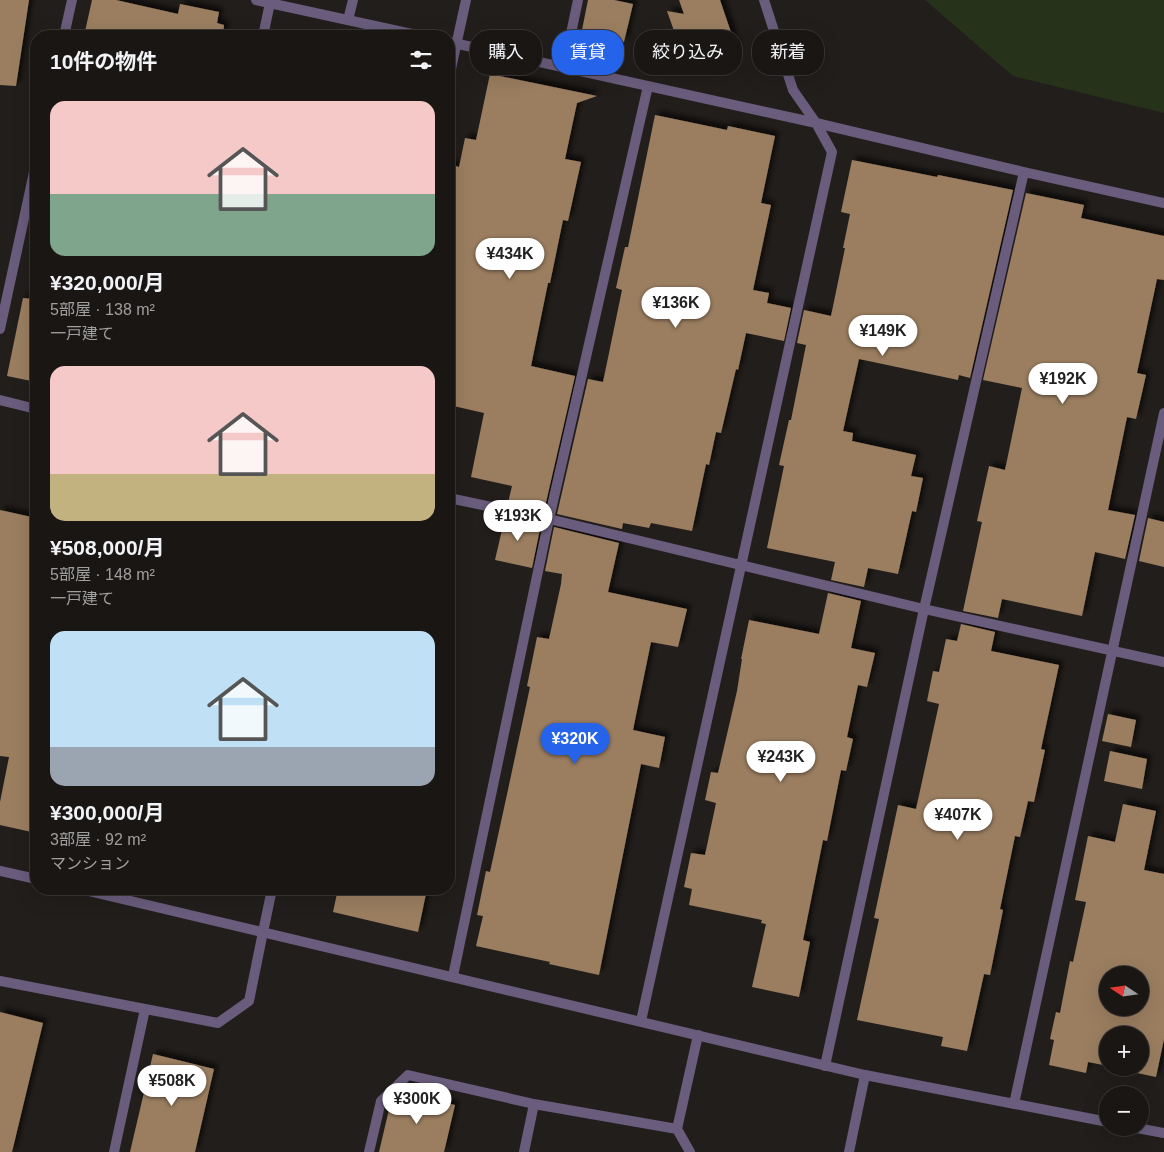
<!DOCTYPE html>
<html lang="ja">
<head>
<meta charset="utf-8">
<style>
	:root { --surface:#1a1614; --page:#231f1d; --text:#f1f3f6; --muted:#9f9fa0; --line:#383534; --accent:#2563eb }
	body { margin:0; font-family:Helvetica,"Noto Sans JP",sans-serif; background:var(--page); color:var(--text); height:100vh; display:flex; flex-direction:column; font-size:19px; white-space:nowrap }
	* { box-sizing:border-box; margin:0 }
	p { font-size:16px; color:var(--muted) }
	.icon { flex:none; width:28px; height:28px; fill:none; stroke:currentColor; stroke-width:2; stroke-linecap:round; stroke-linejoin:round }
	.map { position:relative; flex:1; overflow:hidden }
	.sheet { position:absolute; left:30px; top:30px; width:425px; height:865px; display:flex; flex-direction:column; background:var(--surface); border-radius:20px; box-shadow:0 5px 20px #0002,0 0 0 1px var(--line) }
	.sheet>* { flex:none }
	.hud { position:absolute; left:470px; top:30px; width:475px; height:45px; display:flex; gap:10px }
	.needle { width:32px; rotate:283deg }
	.tools { position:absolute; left:1099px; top:966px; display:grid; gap:10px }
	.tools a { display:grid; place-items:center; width:50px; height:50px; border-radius:50%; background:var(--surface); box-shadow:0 5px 20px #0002,0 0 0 1px var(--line); font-size:25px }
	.price { position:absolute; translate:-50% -42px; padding:0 11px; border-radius:18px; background:#fff; color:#222; font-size:16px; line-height:32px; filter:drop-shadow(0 1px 2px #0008) }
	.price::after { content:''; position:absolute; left:50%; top:30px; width:15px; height:11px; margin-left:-8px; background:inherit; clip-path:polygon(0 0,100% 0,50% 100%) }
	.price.selected { background:var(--accent); color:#fff }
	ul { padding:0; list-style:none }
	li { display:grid; align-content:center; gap:10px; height:265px; padding:0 20px }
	li span { display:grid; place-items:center; height:155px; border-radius:15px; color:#555 }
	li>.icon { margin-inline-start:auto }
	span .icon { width:90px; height:90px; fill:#fffc; stroke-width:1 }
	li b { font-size:21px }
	h2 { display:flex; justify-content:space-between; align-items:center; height:60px; padding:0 20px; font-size:21px }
	.chip { padding:0 18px; border-radius:20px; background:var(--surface); box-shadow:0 5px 20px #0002,0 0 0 1px var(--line); font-size:18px; line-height:45px }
	.chip.selected { background:var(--accent); color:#fff }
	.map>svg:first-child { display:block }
</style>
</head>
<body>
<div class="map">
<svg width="1164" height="1152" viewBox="0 0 1164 1152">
	<defs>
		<filter id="shadow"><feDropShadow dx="4.5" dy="-4.5" stdDeviation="2.5" flood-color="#0009"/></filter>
	</defs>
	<rect width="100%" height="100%" fill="#221e1b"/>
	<path fill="#26331a" d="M 925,0 L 1164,0 L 1164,113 L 1013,76 Z"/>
	<path fill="#9b7e60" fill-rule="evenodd" filter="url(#shadow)" d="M 0,0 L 29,0 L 16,86 L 0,85 Z
		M 92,0 L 116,0 L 178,14 L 180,4 L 219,12 L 217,23 L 224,25 L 223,36 L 84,36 Z
		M 588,0 L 614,0 L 633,4 L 624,42 L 608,39 L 607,45 L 580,40 Z
		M 679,0 L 720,0 L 736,47 L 686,65 L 667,11 L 684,14 Z
		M 490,74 L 597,96 L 577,103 L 565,159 L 581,162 L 568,221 L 563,220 L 550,283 L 548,283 L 531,366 L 575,376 L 544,511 L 508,503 L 512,486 L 471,477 L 484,413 L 449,405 L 449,164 L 459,167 L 465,138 L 476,140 Z
		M 655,115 L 727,130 L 728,126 L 775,136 L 761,203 L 771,205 L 753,290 L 769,293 L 767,303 L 791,308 L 784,341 L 746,333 L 738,370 L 736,369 L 721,433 L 716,432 L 709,465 L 706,464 L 692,531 L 651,523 L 649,528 L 623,523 L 622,529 L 557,514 L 588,379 L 603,382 L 622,290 L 616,288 L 625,247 L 628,247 Z
		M 852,160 L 937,177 L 938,175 L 1013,190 L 970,378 L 959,375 L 958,380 L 859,359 L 843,431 L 853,433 L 852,441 L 916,455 L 911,476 L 923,478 L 916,512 L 912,511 L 898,574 L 868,568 L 864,587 L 831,580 L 835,562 L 767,548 L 784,466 L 779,465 L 789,420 L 791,420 L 806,345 L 797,343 L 804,310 L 831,316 L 845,248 L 843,248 L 850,214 L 841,212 Z
		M 1026,193 L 1084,205 L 1081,218 L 1164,236 L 1164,280 L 1157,279 L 1137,373 L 1146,375 L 1136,419 L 1127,417 L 1108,510 L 1135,515 L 1125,559 L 1095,552 L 1082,616 L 1002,599 L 998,618 L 963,611 L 982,522 L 977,521 L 989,466 L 1005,470 L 1022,388 L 983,380 Z
		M 23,298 L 36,299 L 36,382 L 7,376 Z
		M 0,510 L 36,518 L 36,833 L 0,825 L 0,802 L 9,757 L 0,756 Z
		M 505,517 L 541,524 L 532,568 L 495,560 Z
		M 1148,518 L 1164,522 L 1164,567 L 1139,561 Z
		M 554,527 L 619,543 L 608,592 L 687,609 L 678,647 L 651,642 L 633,730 L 665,737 L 659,768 L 641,764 L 599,975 L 549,964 L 550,962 L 476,946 L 483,916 L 477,915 L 486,871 L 490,872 L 506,799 L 530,687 L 527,686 L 537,637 L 549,639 L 561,584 L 562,574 L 545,571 Z
		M 828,593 L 861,601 L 851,648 L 875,653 L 867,687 L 858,685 L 847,737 L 853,739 L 846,771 L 841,770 L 827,841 L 823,840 L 803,940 L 810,942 L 799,997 L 752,987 L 766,924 L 761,923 L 762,920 L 689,905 L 692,889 L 684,887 L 691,853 L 705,855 L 716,803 L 705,800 L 711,772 L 718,773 L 737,691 L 742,659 L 741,659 L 749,620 L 819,634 Z
		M 961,624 L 995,632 L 991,651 L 1059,665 L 1041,749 L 1045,750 L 1034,802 L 1028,801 L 1020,837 L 1015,836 L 1000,909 L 1003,910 L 990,975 L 984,974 L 967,1051 L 941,1046 L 943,1037 L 857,1020 L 879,919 L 874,918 L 898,805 L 916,809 L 939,704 L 927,701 L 933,671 L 939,672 L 946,639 L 957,641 Z
		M 1108,714 L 1136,720 L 1131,747 L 1102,741 Z
		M 1110,751 L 1147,759 L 1142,789 L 1104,781 Z
		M 1123,804 L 1156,811 L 1144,870 L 1164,874 L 1164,1039 L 1156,1077 L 1113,1068 L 1140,1068 L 1140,1035 L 1108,1035 L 1108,1066 L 1088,1062 L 1086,1073 L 1049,1065 L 1054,1040 L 1050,1039 L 1056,1012 L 1060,1013 L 1070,961 L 1073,962 L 1086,902 L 1075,900 L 1088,836 L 1115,842 ZM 1108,975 L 1140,975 L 1140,1008 L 1108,1008 Z
		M 338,889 L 427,889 L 418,932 L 333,912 Z
		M 0,1012 L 43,1023 L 12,1152 L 0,1152 Z
		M 153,1054 L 214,1069 L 195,1152 L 130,1152 Z
		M 400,1092 L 455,1105 L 444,1152 L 379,1152 L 391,1101 Z"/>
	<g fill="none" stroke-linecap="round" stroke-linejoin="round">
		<path stroke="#695c7c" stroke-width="10" d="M 0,981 L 218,1023 L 249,1001 L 263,932
			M 677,1129 L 698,1035
			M 114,1152 L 145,1009
			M 369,1152 L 381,1101 L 408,1075 L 534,1104 L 677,1129 L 690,1152
			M 524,1152 L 534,1104"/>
		<path stroke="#695c7c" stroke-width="10" d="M 256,0 L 421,36
			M 348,20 L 353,0
			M 64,36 L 72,0
			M 263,36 L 270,3
			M 449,42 L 816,123 L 1024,172 L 1164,203
			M 564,67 L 578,0
			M 449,78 L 466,0
			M 0,329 L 36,163
			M 0,400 L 36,409
			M 449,498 L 549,519 L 924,609 L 1164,662
			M 263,932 L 272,889
			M 453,976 L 549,519 L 648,86
			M 641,1021 L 832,152 L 816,123 L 793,90 L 764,0
			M 825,1066 L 924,609 L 1024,172
			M 865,1075 L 1108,1122
			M 1014,1104 L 1164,413
			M 1137,1128 L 1164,1133"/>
		<path stroke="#695c7c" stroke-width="10" d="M 0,871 L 36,879
			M 80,889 L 865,1075 L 849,1152"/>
	</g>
</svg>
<div class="tools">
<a><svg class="needle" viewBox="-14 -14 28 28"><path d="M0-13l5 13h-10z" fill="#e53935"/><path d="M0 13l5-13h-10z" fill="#9f9fa0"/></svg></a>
<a>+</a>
<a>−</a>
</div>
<b class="price" style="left:510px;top:280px">¥434K</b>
<b class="price" style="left:676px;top:329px">¥136K</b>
<b class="price" style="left:883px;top:357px">¥149K</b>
<b class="price" style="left:1063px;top:405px">¥192K</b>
<b class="price" style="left:518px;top:542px">¥193K</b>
<b class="price selected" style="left:575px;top:765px">¥320K</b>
<b class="price" style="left:781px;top:783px">¥243K</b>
<b class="price" style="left:958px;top:841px">¥407K</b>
<b class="price" style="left:172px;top:1107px">¥508K</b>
<b class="price" style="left:417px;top:1125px">¥300K</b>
<div class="hud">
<a class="chip">購入</a>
<a class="chip selected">賃貸</a>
<a class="chip">絞り込み</a>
<a class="chip">新着</a>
</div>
<section class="sheet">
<h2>10件の物件<svg class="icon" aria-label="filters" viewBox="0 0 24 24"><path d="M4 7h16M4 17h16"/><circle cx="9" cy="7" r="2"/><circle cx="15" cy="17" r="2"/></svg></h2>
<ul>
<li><span style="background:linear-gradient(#f6c9c9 60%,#7fa58c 0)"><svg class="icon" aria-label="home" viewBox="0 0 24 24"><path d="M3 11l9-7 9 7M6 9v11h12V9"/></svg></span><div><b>¥320,000/月</b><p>5部屋 · 138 m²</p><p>一戸建て</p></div></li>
<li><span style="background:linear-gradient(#f6c9c9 70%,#c2b280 0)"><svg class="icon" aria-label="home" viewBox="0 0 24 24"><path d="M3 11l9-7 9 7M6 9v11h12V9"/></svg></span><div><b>¥508,000/月</b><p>5部屋 · 148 m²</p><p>一戸建て</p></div></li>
<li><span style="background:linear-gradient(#bfe0f5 75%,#9aa5b1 0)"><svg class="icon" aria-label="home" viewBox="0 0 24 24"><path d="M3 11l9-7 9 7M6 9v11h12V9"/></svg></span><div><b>¥300,000/月</b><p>3部屋 · 92 m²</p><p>マンション</p></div></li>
</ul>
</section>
</div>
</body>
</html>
